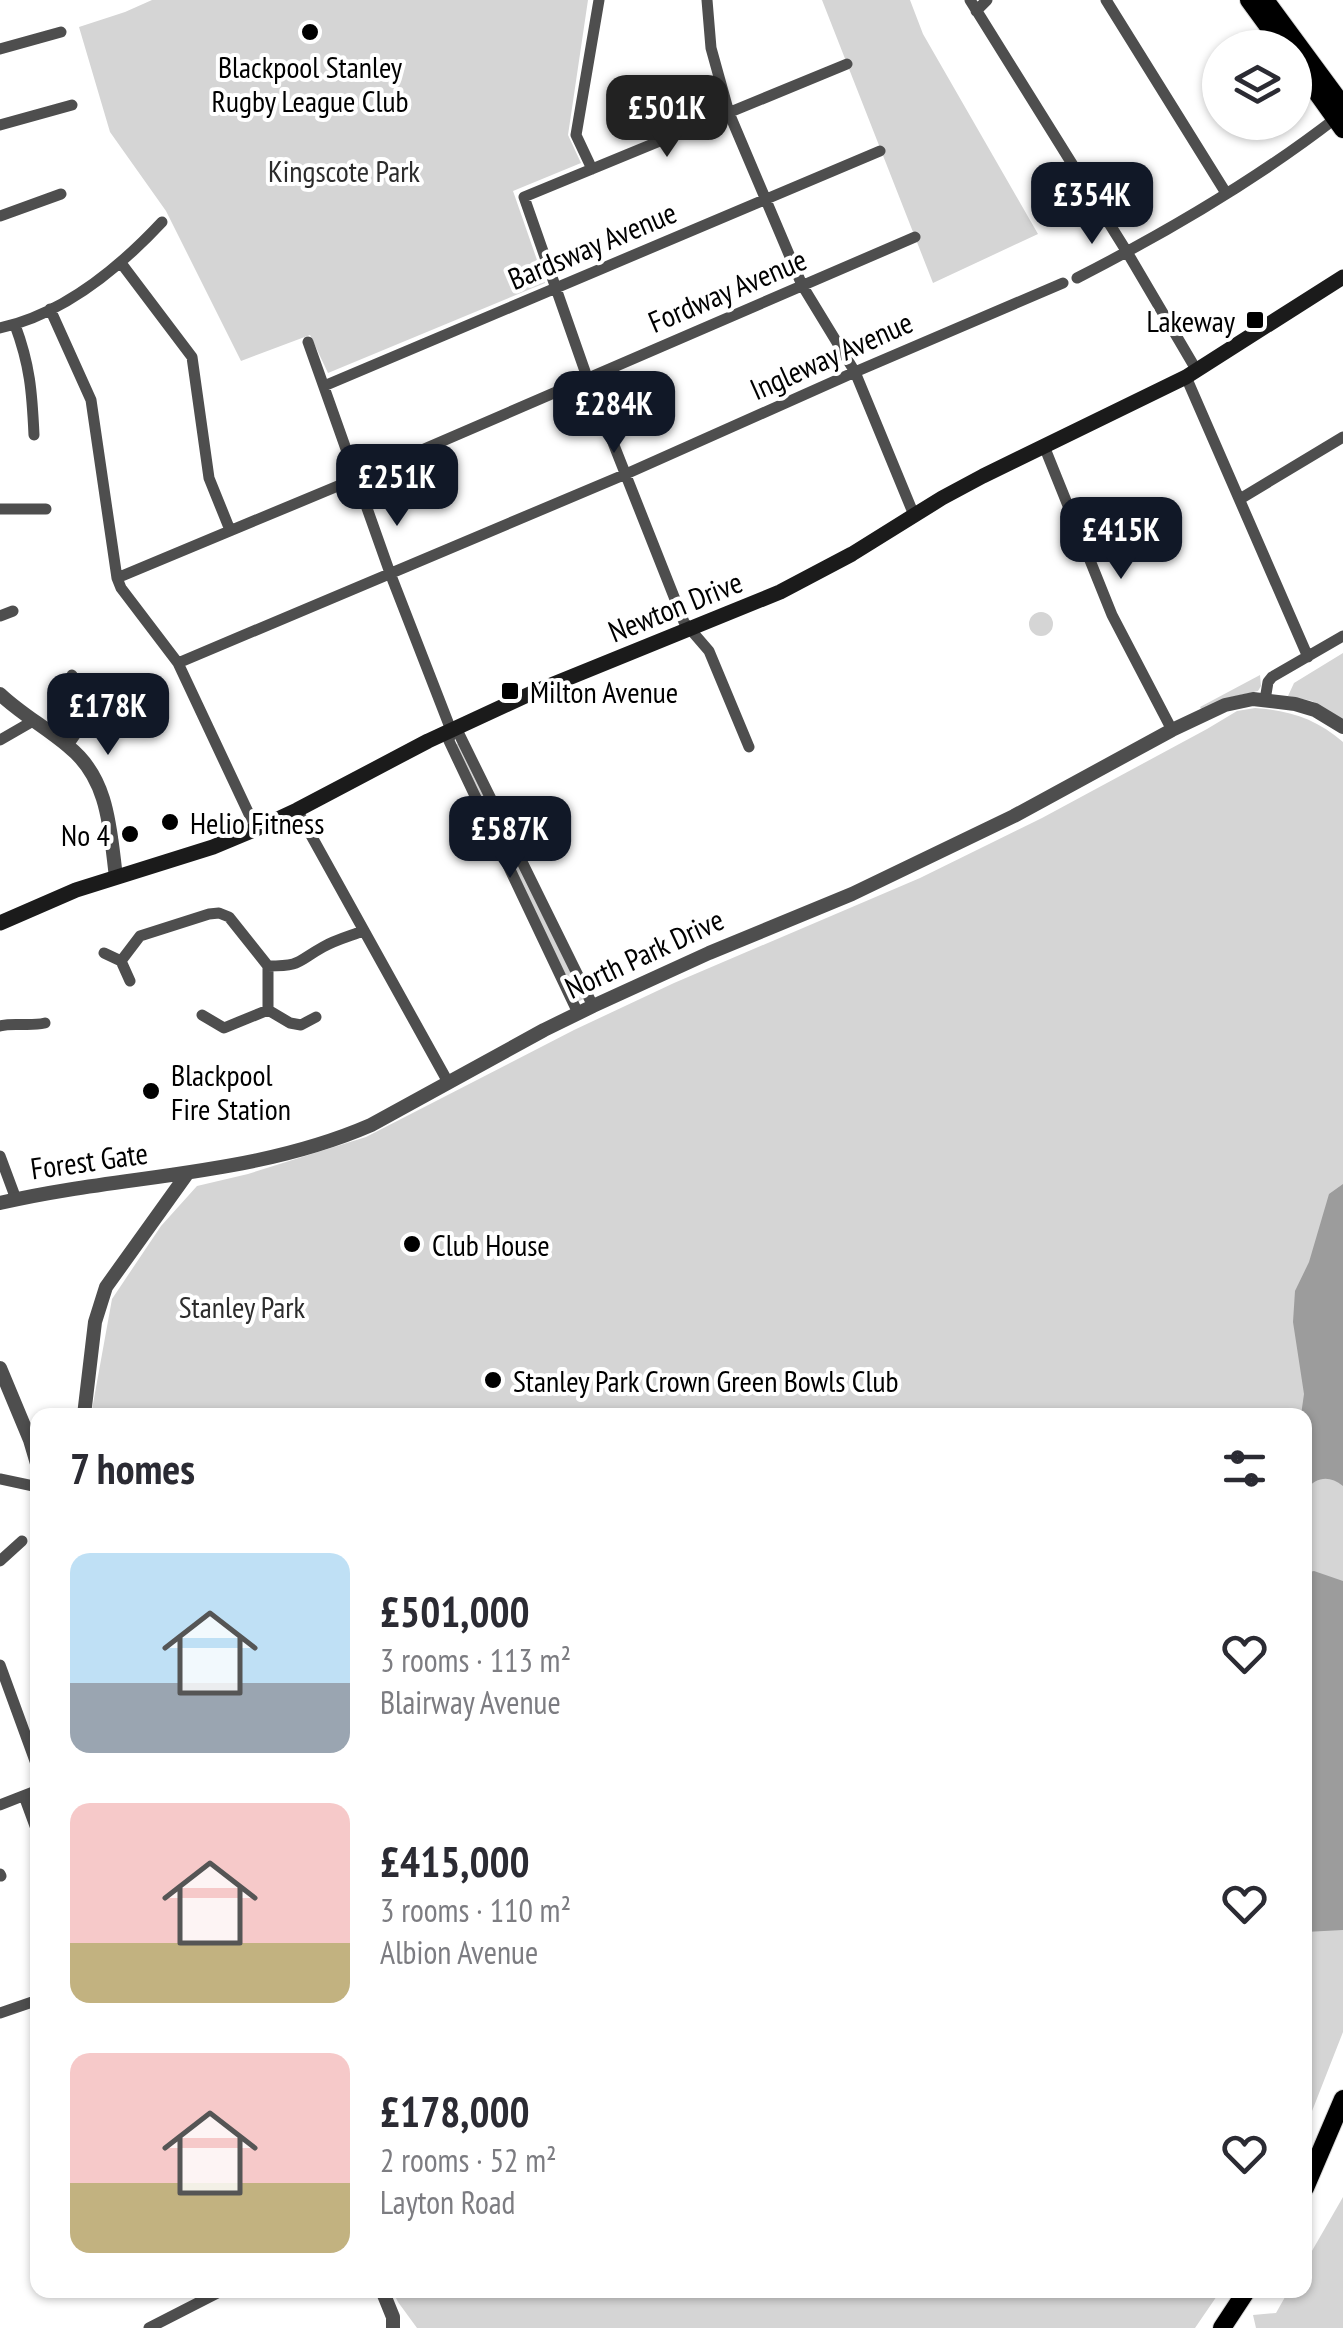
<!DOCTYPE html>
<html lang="en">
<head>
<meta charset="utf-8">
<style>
	:root { --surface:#fff; --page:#f2f2f3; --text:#2b2b33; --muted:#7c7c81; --accent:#111827 }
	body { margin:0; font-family:"PT Sans Narrow",sans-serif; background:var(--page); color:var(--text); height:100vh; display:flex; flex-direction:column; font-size:38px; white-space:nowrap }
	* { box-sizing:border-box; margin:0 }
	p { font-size:32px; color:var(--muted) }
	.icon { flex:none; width:55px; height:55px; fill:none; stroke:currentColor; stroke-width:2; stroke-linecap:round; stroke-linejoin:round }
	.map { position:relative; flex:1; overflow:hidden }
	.panel { position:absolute; left:30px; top:1408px; width:1282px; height:890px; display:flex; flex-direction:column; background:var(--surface); border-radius:20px; box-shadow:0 2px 8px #0004 }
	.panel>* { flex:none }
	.controls { position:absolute; left:1202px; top:30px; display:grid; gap:20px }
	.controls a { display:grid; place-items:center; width:110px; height:110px; border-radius:50%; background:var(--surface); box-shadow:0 2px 8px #0004; font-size:50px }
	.price { position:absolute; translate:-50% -85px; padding:0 22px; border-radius:20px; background:var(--accent); color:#fff; font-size:32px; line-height:65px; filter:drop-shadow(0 2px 5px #0008) }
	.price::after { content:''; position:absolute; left:50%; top:60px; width:30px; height:22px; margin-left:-15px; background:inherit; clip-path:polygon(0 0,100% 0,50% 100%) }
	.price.current { background:#222; color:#fff }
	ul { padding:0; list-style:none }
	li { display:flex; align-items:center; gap:30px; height:250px; padding:0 40px }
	li span { display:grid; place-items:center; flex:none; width:280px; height:200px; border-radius:20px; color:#555 }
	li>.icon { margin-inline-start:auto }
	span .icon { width:120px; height:120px; fill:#fffc; stroke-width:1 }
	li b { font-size:42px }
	h2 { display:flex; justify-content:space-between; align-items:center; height:120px; padding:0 40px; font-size:42px }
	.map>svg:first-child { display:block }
</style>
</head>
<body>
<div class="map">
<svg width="1343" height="2328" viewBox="0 0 1343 2328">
	<rect width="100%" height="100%" fill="#fff"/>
	<path fill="#d5d5d5" d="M 152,0 L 588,0 L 568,135 L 581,163 L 513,191 L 545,283 L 328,373 L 310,335 L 241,361 L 166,211 L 110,132 L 79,27 L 125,12 Z
		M 822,0 L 910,0 L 923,34 L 1038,234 L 933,283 Z
		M1029 624a12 12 0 1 1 24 0a12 12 0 1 1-24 0Z
		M 1343,653 L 1343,720 L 1312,701 L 1288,696 L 1294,683 Z
		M 1260,675 L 1261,686 L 1258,691 L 1227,698 L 1201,709 L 1200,707 Z
		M 1255,708 C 1289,710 1317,719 1343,742 L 1343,2032 L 1305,2129 L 1305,1415 L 91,1415 L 112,1299 L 161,1226 L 197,1186 L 248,1174 L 366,1137 L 574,1030 L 674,983 L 920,878 L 1042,818 L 1207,729 L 1237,711 Z
		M 463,741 L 588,997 L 573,1004 L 449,748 Z
		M 1343,2197 L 1343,2328 L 1256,2328 L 1253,2315 L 1276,2313 L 1289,2290 L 1305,2290 L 1305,2263 Z
		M 392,2290 L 1221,2290 L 1195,2328 L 417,2328 L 398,2302 Z"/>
	<path fill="#9c9c9c" d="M 1343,1184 L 1343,1486 C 1329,1475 1317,1477 1305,1490 L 1305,1415 L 1301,1415 L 1304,1394 L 1293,1322 L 1295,1291 L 1309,1262 L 1329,1194 Z
		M 1314,1571 L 1343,1581 L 1343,1930 L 1305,1932 L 1305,1573 Z"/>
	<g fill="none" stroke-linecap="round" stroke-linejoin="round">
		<g stroke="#dbdbdb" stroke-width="20">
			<path id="primary" d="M 1249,0 L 1284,48
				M 1265,0 L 1343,106
				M 1295,62 L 1343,129
				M 1305,2188 L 1343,2099
				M 1222,2328 L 1247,2290"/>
		</g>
		<path stroke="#4e4e4e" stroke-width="11" d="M 707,0 L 711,48 L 729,113 L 802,285 L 855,372 L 914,515
			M 970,0 L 1127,252 L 1197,371
			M 1106,0 L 1226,193
			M 976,11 L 987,0
			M 0,49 L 61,32
			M 0,125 L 72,105
			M 592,169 L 576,135 L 599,0
			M 0,216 L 61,194
			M 121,263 L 192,357 L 209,478 L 230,530
			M 1077,278 C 1167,232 1256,180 1336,118
			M 50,309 L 91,400 L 117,578 L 121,588 L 178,663 L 256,829
			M 15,325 C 30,365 32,392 34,435
			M 0,328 C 64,314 119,268 162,222
			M 308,342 L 390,573 L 451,730 L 449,741 L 578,1013
			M 1186,377 L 1308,657
			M 324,386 L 880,151
			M 1044,446 L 1112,615 L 1172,730
			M 1240,499 L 1343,437
			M 0,509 L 46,509
			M 117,578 L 357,478 L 915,237
			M 0,616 L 13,611
			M 178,663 L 626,474 L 855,372 L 1063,283
			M 1265,700 L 1268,682 L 1272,677 L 1343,636
			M 451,730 L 459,734 L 593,1006
			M 0,740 L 33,721
			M 68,745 L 91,712 L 91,706 L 72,675
			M 749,747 L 709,651 L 684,622 L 587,377 L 524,197 L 847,64
			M 297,810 L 448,1082
			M 104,953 L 121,961 L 130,981
			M 121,961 L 140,936 L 209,914 L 219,913 L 229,917 L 268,966 C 302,966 296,962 323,947 C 335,940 350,936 363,931
			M 268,1010 L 290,1023 L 301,1025 L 316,1017
			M 202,1015 L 224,1028 L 268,1010 L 268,966
			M 0,1026 C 15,1022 27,1027 45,1023
			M 0,1156 L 16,1199
			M 0,1479 L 38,1487
			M 0,1561 L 22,1541
			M 0,1665 L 38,1769
			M 24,1796 L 38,1834
			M 0,1805 L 38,1790
			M 0,1874 L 1,1876
			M 0,2013 L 38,2000
			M 149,2328 L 223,2290"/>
		<path stroke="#4e4e4e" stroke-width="14" d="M 0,694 C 21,714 47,728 69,747 C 109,779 110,830 116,877
			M 0,1203 C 125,1174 251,1177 371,1125 L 544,1030 L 593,1006 L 709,953 L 852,894 L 1014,816 L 1172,730 L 1225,705 L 1253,699 L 1295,704 L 1315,710 L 1343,727
			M 0,1368 L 30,1440 L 38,1467
			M 84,1415 L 95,1322 L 106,1287 L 187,1174
			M 382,2290 L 393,2317 L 393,2328"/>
		<path stroke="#1b1b1b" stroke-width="15" d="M 0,923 L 76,890 L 213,847 L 256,829 L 297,810 L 428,741 L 534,692 L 780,592 L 852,554 L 942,498 L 983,476 L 1186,377 L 1343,277"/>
		<use href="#primary" stroke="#000" stroke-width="18"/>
	</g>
	<g fill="#000" stroke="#fff" stroke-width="4">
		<circle cx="310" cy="32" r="10"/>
		<rect x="1245" y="310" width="20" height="20" rx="5"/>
		<rect x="500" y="681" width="20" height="20" rx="5"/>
		<circle cx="170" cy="822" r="10"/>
		<circle cx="130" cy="834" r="10"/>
		<circle cx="151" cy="1091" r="10"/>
		<circle cx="412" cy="1244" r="10"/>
		<circle cx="493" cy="1380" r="10"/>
	</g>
	<g text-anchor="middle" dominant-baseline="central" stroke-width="8" stroke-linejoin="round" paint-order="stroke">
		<g font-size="30" fill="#000" stroke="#fff" text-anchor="start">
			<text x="310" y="66" text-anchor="middle">Blackpool Stanley<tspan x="310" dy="34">Rugby League Club</tspan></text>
			<text x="1235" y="320" text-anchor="end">Lakeway</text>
			<text x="530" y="691">Milton Avenue</text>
			<text x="190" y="822">Helio Fitness</text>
			<text x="110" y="834" text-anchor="end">No 4</text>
			<text x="171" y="1074">Blackpool<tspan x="171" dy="34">Fire Station</tspan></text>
			<text x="432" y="1244">Club House</text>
			<text x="513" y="1380">Stanley Park Crown Green Bowls Club</text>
		</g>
		<g font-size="30" fill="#2c2c2c" stroke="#fff">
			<text x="344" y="170">Kingscote Park</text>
			<text x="242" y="1306">Stanley Park</text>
		</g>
		<g font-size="30" fill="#000" stroke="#fff">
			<text transform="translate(592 245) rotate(-23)">Bardsway Avenue</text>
			<text transform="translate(727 290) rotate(-23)">Fordway Avenue</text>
			<text transform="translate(831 355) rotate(-24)">Ingleway Avenue</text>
			<text transform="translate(675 606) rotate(-22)">Newton Drive</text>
			<text transform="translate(644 953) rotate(-25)">North Park Drive</text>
			<text transform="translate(89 1160) rotate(-8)">Forest Gate</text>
		</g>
	</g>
</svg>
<div class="controls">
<a><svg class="icon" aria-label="layers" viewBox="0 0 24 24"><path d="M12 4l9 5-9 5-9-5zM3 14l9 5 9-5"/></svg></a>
</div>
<b class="price current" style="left:667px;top:160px">£501K</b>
<b class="price" style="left:1092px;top:247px">£354K</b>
<b class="price" style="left:614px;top:456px">£284K</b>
<b class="price" style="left:397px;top:529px">£251K</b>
<b class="price" style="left:1121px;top:582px">£415K</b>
<b class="price" style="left:108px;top:758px">£178K</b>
<b class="price" style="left:510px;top:881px">£587K</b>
<section class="panel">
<h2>7 homes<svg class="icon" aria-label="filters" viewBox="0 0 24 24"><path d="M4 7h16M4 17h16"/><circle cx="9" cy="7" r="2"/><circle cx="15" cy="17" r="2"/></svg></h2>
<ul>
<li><span style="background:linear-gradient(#bfe0f5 65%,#9aa5b1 0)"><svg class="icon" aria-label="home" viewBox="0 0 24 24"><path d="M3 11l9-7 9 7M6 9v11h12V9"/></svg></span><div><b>£501,000</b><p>3 rooms · 113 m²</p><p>Blairway Avenue</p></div><svg class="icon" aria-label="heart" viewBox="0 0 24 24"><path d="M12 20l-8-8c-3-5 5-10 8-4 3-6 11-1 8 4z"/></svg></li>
<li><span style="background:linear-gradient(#f6c9c9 70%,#c2b280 0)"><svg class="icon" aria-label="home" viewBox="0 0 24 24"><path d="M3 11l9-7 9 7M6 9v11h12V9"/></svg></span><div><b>£415,000</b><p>3 rooms · 110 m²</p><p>Albion Avenue</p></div><svg class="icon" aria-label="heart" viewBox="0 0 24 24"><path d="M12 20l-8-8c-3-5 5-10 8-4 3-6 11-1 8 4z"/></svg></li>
<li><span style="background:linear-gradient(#f6c9c9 65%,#c2b280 0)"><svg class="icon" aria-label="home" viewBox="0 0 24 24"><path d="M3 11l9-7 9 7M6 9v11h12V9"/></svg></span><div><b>£178,000</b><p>2 rooms · 52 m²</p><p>Layton Road</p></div><svg class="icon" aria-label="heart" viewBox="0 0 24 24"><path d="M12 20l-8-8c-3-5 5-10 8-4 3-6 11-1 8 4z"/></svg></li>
</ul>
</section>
</div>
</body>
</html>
